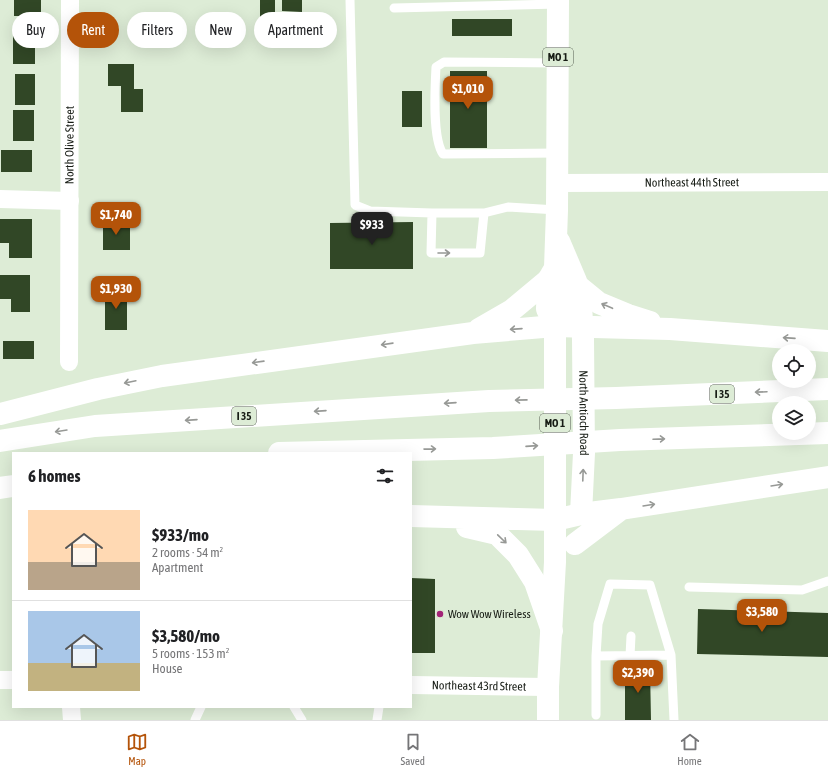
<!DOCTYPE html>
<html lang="en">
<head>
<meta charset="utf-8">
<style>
	:root { --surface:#fff; --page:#f2f2f2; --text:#202124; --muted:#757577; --line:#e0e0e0; --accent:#b45309 }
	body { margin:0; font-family:"Asap Condensed",sans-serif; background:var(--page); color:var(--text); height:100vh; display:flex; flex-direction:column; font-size:15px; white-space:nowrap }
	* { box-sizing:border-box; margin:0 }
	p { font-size:13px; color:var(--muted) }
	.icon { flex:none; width:22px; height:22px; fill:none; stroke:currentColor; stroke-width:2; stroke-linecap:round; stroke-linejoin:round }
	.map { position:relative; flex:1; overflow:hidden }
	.sheet { position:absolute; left:12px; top:452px; width:400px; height:256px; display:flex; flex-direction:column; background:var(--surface); border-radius:0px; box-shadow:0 4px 16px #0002 }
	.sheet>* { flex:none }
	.top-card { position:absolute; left:12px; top:12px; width:400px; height:36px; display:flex; gap:8px }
	.fabs { position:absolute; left:772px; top:344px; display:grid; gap:8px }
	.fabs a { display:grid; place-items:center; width:44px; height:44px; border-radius:50%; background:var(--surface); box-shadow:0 4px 16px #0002; font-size:20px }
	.price { position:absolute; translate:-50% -34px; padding:0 9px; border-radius:8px; background:var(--accent); color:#fff; font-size:13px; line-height:26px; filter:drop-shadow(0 1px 2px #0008) }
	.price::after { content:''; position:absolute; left:50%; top:24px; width:12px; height:9px; margin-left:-6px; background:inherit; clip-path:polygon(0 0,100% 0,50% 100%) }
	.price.active { background:#222; color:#fff }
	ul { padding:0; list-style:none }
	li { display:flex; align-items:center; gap:12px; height:100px; padding:0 16px }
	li+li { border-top:1px solid var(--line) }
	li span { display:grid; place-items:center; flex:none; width:112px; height:80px; border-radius:0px; color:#555 }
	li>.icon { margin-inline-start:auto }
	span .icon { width:48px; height:48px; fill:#fffc; stroke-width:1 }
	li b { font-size:17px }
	h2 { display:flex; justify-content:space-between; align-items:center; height:48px; padding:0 16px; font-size:17px }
	.chip { padding:0 14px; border-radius:18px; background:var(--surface); box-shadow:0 4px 16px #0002; font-size:14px; line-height:36px }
	.chip.active { background:var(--accent); color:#fff }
	.menu { display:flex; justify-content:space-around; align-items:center; height:56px; border-top:1px solid var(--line); background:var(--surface); font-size:11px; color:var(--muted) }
	.menu a { display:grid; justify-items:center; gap:2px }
	.menu .active { color:var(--accent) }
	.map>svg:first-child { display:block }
</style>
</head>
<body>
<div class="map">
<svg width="828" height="720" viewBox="0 0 828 720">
	<rect width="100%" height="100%" fill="#ddecd6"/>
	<path fill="#314726" d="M 14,0 L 41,0 L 41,16 L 14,16 Z
		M 260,0 L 275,0 L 275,30 L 260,30 Z
		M 282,0 L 302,0 L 302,12 L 282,11 Z
		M 452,19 L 512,19 L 512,36 L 452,36 Z
		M 13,33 L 35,33 L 35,64 L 13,64 Z
		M 108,64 L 134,64 L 134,89 L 143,89 L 143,112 L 121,112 L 121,86 L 108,86 Z
		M 450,71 L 487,71 L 487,148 L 450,148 Z
		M 15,74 L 35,74 L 35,105 L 15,105 Z
		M 402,91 L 422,91 L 422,127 L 402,127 Z
		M 13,110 L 34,110 L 34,141 L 13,141 Z
		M 1,150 L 32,150 L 32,172 L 1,172 Z
		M 0,219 L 32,219 L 32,258 L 9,258 L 9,243 L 0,243 Z
		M 103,222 L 130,222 L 130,250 L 103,250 Z
		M 413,222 L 413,269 L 330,269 L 330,223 Z
		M 0,275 L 30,275 L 30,312 L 11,312 L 11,299 L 0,299 Z
		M 105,289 L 127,289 L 127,330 L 105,330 Z
		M 3,341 L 34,341 L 34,359 L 3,359 Z
		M 411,578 L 435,579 L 435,653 L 411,653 Z
		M 698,609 L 828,613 L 828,657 L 697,654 Z
		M 625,668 L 650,668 L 651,720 L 625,720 Z"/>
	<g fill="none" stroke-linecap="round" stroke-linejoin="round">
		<path stroke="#fff" stroke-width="9" d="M 350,0 L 355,205 L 370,211 L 432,213 L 484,213 L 508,207 L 557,210
			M 394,8 L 558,4
			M 557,153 L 443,154 C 432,138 435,87 436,67 L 444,62 L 558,63
			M 432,213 L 431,253 L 480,253 L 484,213
			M 689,587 L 802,590 L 828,581
			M 596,656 L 598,624 L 610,584 L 650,585 L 671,655
			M 630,656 L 631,636
			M 294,707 L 302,720
			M 596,715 L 596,656 L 671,655 L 674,720
			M 195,720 L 201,707
			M 377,720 L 379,707"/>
		<g stroke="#fff" stroke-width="18">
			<path id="s1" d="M 557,183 L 828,182"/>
			<path d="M 0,199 L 70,201"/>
			<path id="s2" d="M 69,362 L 70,0"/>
			<path d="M 0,680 L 13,680"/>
			<path id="s3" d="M 411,685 L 548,687"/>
			<path d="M 71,707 L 72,720"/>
		</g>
		<path stroke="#fff" stroke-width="22" d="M 548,720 L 548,687 L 555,562 L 555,520"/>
		<g stroke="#fff" stroke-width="22">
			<path id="s4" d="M 559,241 L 576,281 L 581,305 L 583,339 L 584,453 L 581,514"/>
			<path d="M 555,326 L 563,311 L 563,280 L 555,268"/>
			<path d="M 555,520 L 555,326 L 547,309 L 548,280 L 555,268 L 557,210 L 558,0"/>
		</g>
		<path stroke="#fff" stroke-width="22" d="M 577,285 L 599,303 L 628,315 L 650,322
			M 479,329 L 512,310 L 548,280
			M 0,414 L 98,389 L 162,376 L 473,333 L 555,326 L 670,329 L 828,341
			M 0,441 L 95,426 L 489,401 L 616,398 L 828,389
			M 279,453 L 493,448 L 620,440 L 828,433
			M 0,488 L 13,486
			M 411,516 L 555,520 L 581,514 L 621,509 L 828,477
			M 467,527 L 497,534 L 518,555 L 535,582 L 552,631
			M 575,544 L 620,510"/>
	</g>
	<defs><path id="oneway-shaft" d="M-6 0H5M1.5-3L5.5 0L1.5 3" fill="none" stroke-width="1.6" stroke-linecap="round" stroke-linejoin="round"/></defs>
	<g stroke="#979996">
		<use href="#oneway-shaft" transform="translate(444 253)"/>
		<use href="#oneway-shaft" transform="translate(607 306) rotate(-157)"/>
		<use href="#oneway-shaft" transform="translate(516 329) rotate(176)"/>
		<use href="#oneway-shaft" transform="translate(789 338) rotate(-176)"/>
		<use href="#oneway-shaft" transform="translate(387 344) rotate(172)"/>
		<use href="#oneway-shaft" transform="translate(258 362) rotate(172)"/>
		<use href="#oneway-shaft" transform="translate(130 382) rotate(168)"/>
		<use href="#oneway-shaft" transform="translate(761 392) rotate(178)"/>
		<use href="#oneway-shaft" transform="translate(521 400) rotate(179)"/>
		<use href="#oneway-shaft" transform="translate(450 403) rotate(176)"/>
		<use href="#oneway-shaft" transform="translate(320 411) rotate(176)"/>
		<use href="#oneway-shaft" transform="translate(191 420) rotate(176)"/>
		<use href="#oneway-shaft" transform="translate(61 431) rotate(171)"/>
		<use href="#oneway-shaft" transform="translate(659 439) rotate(-2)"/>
		<use href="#oneway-shaft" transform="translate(532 446) rotate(-4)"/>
		<use href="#oneway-shaft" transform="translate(430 449) rotate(-1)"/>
		<use href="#oneway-shaft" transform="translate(583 475) rotate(-88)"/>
		<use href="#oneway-shaft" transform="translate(777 485) rotate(-9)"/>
		<use href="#oneway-shaft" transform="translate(649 505) rotate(-9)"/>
		<use href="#oneway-shaft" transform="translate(502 539) rotate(44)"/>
	</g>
	<circle fill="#a22477" stroke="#ddecd6" stroke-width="1.5" cx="440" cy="614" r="4"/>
	<g text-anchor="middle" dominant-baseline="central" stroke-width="4" stroke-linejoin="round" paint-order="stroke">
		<g fill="#ddecd6" stroke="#525a4f" stroke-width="1">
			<rect x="543" y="48" width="30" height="18" rx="3"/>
			<rect x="710" y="385" width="24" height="18" rx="3"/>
			<rect x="232" y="407" width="24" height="18" rx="3"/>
			<rect x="540" y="414" width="30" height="18" rx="3"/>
		</g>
		<g font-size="11" font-weight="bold" fill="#171c15">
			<text x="558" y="57">MO 1</text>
			<text x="722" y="394">I 35</text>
			<text x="244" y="416">I 35</text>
			<text x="555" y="423">MO 1</text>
		</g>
		<g font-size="12" fill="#171c15" stroke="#ddecd6">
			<text stroke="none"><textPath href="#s2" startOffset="217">North Olive Street</textPath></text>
			<text stroke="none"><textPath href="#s1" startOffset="135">Northeast 44th Street</textPath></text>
			<text stroke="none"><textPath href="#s4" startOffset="176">North Antioch Road</textPath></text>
			<text stroke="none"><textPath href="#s3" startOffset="68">Northeast 43rd Street</textPath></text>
		</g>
		<g font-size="12" fill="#171c15" stroke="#ddecd6" text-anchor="start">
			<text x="448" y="614">Wow Wow Wireless</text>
		</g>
	</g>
</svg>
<div class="fabs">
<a><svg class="icon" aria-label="locate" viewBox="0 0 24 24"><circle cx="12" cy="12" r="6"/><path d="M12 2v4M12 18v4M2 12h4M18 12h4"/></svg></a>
<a><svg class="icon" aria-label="layers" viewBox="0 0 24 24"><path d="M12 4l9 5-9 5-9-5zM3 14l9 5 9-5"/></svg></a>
</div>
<b class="price" style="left:468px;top:110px">$1,010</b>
<b class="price" style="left:116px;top:236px">$1,740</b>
<b class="price active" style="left:372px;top:246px">$933</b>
<b class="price" style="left:116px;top:310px">$1,930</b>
<b class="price" style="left:762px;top:633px">$3,580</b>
<b class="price" style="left:638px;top:694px">$2,390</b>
<div class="top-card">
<a class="chip">Buy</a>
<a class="chip active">Rent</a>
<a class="chip">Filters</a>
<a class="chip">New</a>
<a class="chip">Apartment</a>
</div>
<section class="sheet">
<h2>6 homes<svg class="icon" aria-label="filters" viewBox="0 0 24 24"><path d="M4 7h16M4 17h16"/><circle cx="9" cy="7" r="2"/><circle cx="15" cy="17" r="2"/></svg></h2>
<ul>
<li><span style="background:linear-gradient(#ffd9b3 65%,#b9a48a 0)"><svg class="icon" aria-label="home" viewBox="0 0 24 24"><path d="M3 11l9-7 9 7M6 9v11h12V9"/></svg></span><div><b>$933/mo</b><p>2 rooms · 54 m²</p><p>Apartment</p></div></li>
<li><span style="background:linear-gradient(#a9c7e8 65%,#c2b280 0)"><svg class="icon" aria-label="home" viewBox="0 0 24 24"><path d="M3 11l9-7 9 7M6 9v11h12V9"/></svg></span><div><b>$3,580/mo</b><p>5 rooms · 153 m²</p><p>House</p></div></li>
</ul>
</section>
</div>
<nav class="menu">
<a class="active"><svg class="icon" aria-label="map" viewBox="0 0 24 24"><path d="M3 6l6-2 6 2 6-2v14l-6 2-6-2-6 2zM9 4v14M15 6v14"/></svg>Map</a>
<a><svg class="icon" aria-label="saved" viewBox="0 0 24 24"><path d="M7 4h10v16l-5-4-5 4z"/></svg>Saved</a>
<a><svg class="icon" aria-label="home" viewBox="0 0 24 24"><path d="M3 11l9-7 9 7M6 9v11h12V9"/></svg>Home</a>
</nav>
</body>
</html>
